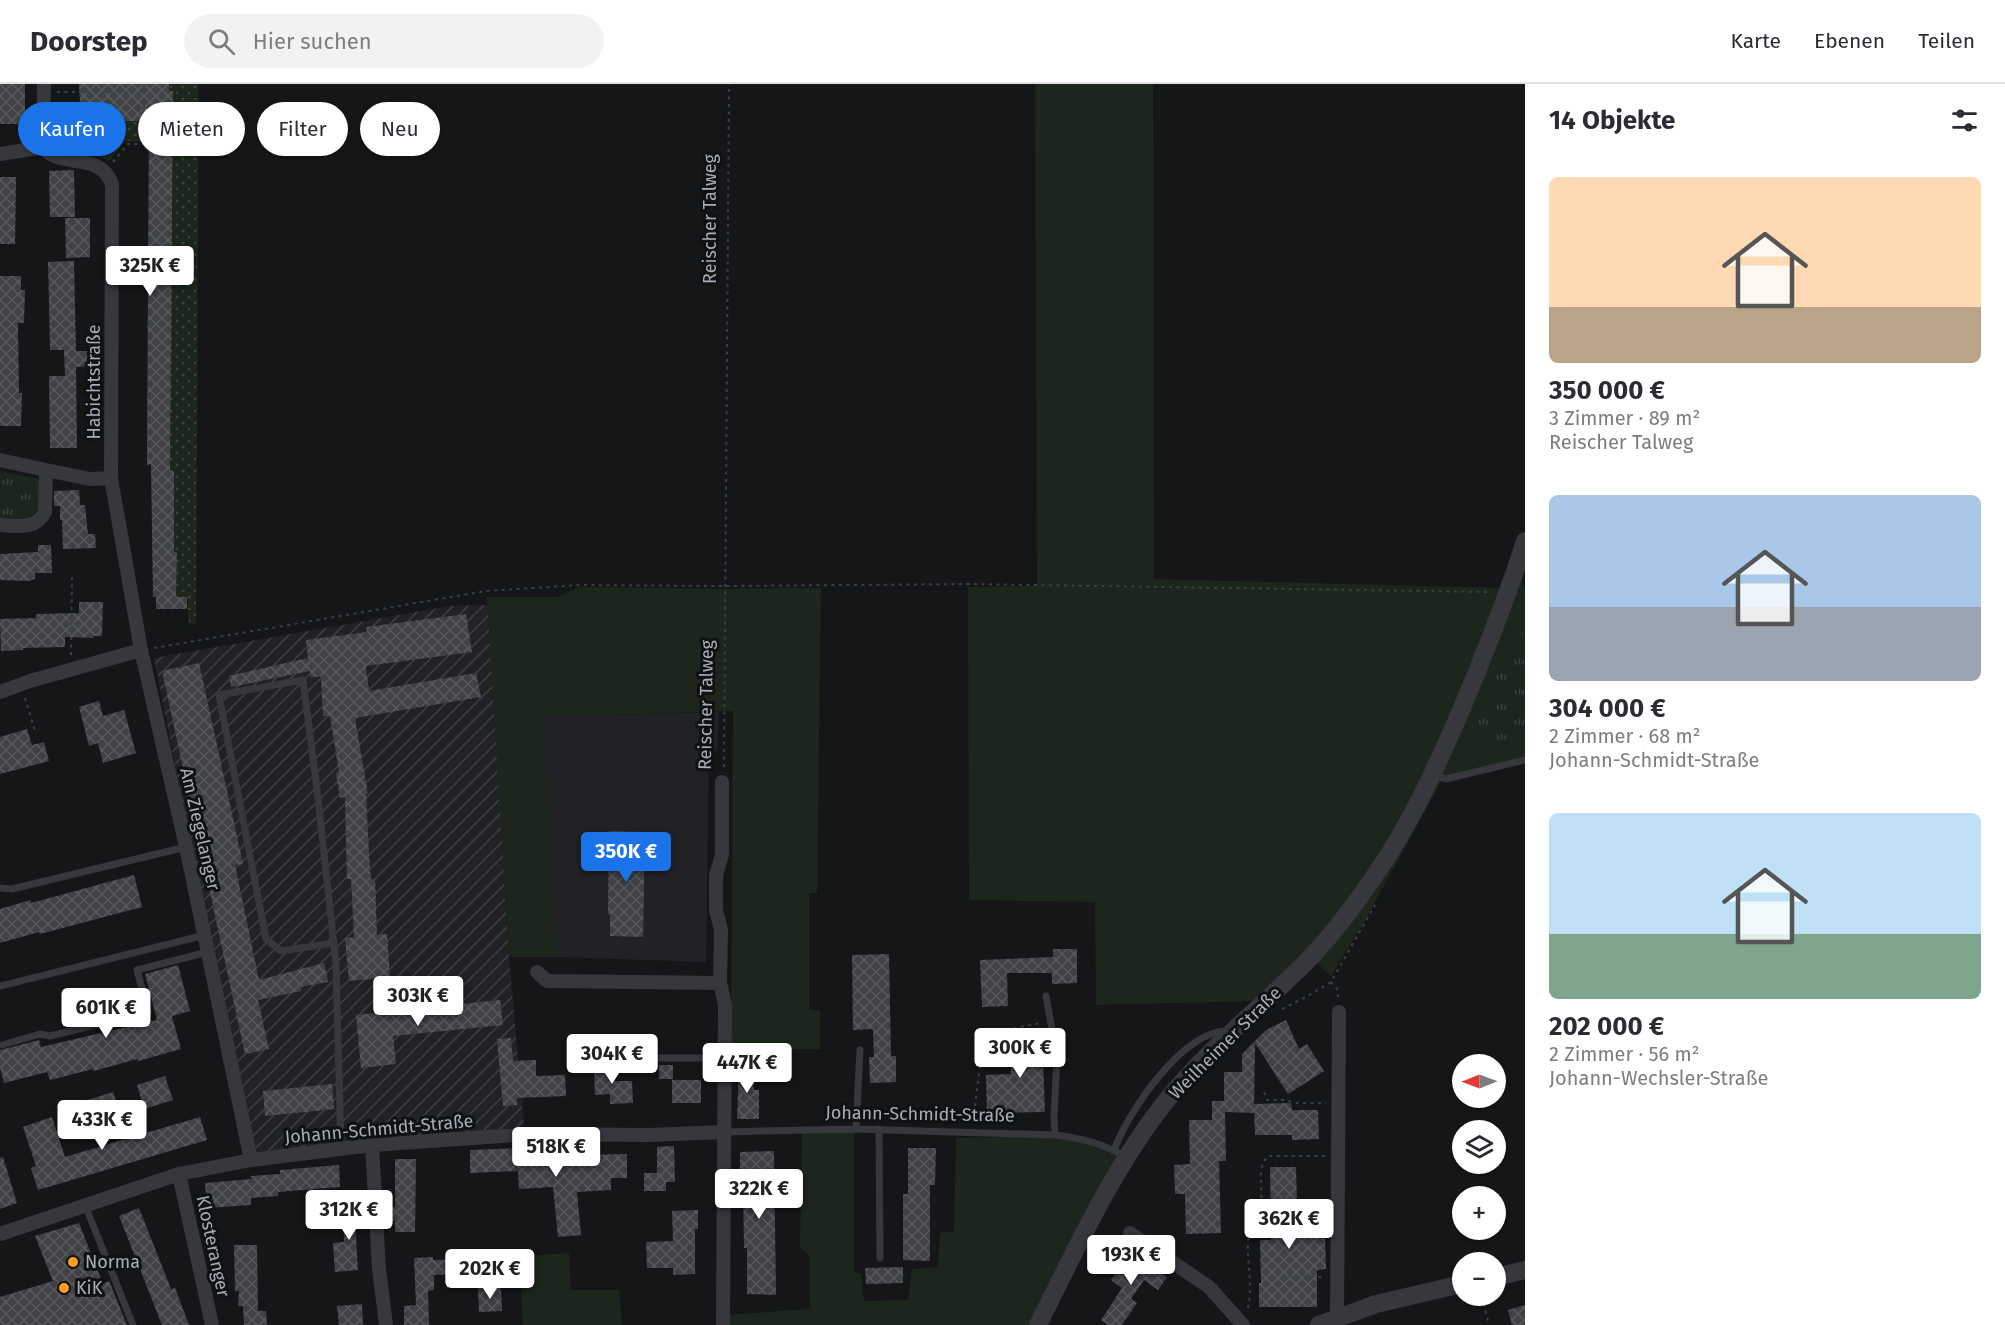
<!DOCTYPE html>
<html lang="de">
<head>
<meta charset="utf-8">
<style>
	:root { --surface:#fff; --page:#f2f2f3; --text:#2b2b33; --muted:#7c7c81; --line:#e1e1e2; --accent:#1a73e8 }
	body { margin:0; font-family:"Fira Sans",sans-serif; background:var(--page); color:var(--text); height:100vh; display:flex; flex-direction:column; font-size:22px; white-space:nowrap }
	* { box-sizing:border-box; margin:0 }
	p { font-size:20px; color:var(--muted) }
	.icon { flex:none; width:33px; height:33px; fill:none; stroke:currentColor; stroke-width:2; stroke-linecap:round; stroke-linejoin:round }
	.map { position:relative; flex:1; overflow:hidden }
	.drawer { display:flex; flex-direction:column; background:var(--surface); width:480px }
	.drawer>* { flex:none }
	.banner { position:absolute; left:18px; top:18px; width:570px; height:54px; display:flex; gap:12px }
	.needle { width:39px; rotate:269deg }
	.controls { position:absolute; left:1452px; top:970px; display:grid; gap:12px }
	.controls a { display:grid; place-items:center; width:54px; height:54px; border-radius:50%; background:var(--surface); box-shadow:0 2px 4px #0004; font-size:30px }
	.price { position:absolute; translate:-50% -51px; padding:0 14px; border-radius:6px; background:#fff; color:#222; font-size:20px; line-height:39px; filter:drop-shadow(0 2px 3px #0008) }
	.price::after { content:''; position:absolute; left:50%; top:36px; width:18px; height:14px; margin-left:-9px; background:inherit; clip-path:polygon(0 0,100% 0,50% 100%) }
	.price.current { background:var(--accent); color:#fff }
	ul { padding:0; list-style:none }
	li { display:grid; align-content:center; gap:12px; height:318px; padding:0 24px }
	li span { display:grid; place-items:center; height:186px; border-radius:9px; color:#555 }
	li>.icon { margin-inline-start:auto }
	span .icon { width:108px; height:108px; fill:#fffc; stroke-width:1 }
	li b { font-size:26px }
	h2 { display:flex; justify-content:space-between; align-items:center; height:72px; padding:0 24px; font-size:26px }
	.chip { padding:0 21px; border-radius:27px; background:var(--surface); box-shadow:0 2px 4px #0004; font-size:21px; line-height:54px }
	.chip.current { background:var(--accent); color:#fff }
	header { display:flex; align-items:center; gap:36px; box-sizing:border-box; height:84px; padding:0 30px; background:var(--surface); border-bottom:2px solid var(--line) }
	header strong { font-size:28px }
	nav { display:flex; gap:33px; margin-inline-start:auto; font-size:21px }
	.search { width:420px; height:54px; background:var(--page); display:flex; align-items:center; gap:15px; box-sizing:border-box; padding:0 21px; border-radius:33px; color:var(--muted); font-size:22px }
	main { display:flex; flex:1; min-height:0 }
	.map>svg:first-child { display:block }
</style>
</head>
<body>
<header>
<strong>Doorstep</strong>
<div class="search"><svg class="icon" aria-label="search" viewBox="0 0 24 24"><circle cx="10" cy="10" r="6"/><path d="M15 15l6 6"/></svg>Hier suchen</div>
<nav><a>Karte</a><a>Ebenen</a><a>Teilen</a></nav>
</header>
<main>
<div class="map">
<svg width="1525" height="1241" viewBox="0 0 1525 1241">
	<defs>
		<pattern id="industrial-furrows" width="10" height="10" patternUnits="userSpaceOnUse" patternTransform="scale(1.5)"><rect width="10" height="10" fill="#212225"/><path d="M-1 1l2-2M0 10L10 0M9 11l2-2" fill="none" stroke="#3e4043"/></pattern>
		<pattern id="park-tufts" width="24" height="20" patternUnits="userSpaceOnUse" patternTransform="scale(1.5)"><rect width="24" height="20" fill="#1d261d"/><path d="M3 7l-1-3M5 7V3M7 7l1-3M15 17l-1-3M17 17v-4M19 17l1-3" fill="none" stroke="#3b433c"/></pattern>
		<pattern id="garden-dots" width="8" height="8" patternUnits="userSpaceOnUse" patternTransform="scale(1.5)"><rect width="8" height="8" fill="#1d261d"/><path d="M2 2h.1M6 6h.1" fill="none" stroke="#3b433c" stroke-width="1.8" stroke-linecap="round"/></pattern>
		<pattern id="building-cross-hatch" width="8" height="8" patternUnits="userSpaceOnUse" patternTransform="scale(1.5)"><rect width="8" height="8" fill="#3f4145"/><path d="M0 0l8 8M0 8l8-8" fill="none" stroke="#585a5e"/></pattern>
	</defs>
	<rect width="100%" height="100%" fill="#151617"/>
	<path fill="#212225" d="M 719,628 L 717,666 L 709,668 L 706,878 L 557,873 L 543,633 Z"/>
	<path fill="url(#industrial-furrows)" d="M 488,521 L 509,873 L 524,1043 L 371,1058 L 252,1074 L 154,574 L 450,522 Z"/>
	<path fill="#1d261d" d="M 1035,0 L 1153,0 L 1154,495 L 1504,504 L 1426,692 L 1397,744 L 1339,833 L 1257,917 L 1096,921 L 1095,818 L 969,816 L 968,503 L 1037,502 Z
		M 1521,494 L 1525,505 L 1525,559 L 1522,549 L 1476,664 L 1525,656 L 1525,673 L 1446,695 L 1438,691 Z
		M 580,503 L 722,505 L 821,504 L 817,809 L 809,809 L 809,925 L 820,927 L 820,965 L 731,965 L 733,627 L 544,633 L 557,873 L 509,873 L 487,513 L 557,513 Z
		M 1434,695 L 1442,696 L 1363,840 L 1331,892 L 1314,876 Z
		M 854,1047 L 854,1188 L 861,1190 L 864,1217 L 908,1216 L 912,1185 L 938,1183 L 940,1149 L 954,1147 L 956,1054 L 1074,1052 L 1121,1071 L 1030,1241 L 727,1241 L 727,1231 L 810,1225 L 809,1172 L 800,1162 L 802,1049 Z
		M 569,1169 L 571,1206 L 619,1206 L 622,1241 L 523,1241 L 519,1172 Z"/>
	<path fill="url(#park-tufts)" d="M 0,387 L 39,395 L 39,424 L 28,435 L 0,435 Z
		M 1523,549 L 1525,559 L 1525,656 L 1476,664 L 1474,648 L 1511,552 Z"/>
	<path fill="url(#garden-dots)" d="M 169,0 L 199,0 L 196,540 L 189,541 L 187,513 L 176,513 L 177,468 L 163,468 L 174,454 L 174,387 L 151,387 L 151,380 L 170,374 L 171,329 L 147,329 L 147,311 L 170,311 L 171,244 L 147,244 L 148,231 L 171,231 L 171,163 L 148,163 L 148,145 L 172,146 L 173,58 L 170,41 L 173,40 L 173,8 L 169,7 Z
		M 142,14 L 141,58 L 125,57 L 109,77 C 94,68 59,70 54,52 C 51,42 53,29 53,18 L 60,18 L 60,42 L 114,41 L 114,37 L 136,37 Z"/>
	<path fill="url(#building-cross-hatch)" d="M 0,0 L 25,0 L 25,40 L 0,40 Z
		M 79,0 L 169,0 L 169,7 L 173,7 L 170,387 L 174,387 L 174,468 L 177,468 L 176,513 L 187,513 L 187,525 L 156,525 L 156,513 L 153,513 L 151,380 L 147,381 L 147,374 L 149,37 L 114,37 L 114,41 L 60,42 L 60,18 L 80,18 Z
		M 74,86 L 75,133 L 50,133 L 49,87 Z
		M 0,93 L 16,93 L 15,160 L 0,160 Z
		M 65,134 L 90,134 L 90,173 L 66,174 Z
		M 74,177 L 76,267 L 91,267 L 92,282 L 76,283 L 77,364 L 50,364 L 49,292 L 65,292 L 64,266 L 50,266 L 48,178 Z
		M 0,192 L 21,192 L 21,206 L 25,206 L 24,239 L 18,239 L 19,309 L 22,309 L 21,342 L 0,342 Z
		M 79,406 L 80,421 L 85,421 L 88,450 L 95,450 L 96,464 L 63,465 L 62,436 L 60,436 L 60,422 L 54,422 L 54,407 Z
		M 38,461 L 51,461 L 52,489 L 35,489 L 35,495 L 28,497 L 0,496 L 0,470 L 38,468 Z
		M 79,518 L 103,518 L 102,552 L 93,552 L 94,554 L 65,553 L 65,563 L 23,564 L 23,566 L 1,567 L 0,535 L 36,534 L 36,530 L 79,529 Z
		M 466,530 L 472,568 L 366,582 L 369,607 L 476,589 L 481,613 L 355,634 L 368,710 L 366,710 L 369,770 L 371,795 L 375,795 L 377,851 L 387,850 L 390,893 L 349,897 L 345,854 L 354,853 L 351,795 L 347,795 L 345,713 L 340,714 L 336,689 L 339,688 L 330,632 L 323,632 L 321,592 L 311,594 L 310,587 L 231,603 L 229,592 L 308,574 L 306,556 L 367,548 L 366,543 Z
		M 199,579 L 243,780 L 235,781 L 259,896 L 324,879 L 328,898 L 301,903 L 301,907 L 258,916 L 269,965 L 245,970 L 162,587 Z
		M 99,617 L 103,632 L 124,626 L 136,669 L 103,679 L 98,659 L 89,662 L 79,623 Z
		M 27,645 L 32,661 L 44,658 L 49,677 L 0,690 L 0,653 Z
		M 609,747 L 645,748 L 643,853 L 610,852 L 610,830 L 608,830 Z
		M 134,791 L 142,823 L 40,850 L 39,848 L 0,859 L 0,825 L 31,816 L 31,819 Z
		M 1053,865 L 1077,865 L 1077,899 L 1052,900 L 1052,889 L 1007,889 L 1008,922 L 982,923 L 980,876 L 1053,873 Z
		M 889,870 L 891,972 L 896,972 L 896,998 L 870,999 L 869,973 L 874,973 L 873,945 L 853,946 L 852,871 Z
		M 178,881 L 190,927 L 172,932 L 181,965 L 138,977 L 137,975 L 94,987 L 93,985 L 50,996 L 47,988 L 4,999 L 0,984 L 0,966 L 39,956 L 41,963 L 157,936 L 145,890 Z
		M 500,916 L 503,941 L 393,952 L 396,980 L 361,984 L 356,931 Z
		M 1286,936 L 1299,965 L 1307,960 L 1324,987 L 1288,1010 L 1255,959 L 1254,1029 L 1225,1028 L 1226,1077 L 1219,1077 L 1221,1149 L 1186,1150 L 1185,1110 L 1175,1110 L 1174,1081 L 1190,1080 L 1189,1036 L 1212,1036 L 1212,1017 L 1224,1017 L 1224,988 L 1242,988 L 1242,970 L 1266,946 Z
		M 1048,953 L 1049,975 L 1043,975 L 1045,1028 L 987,1029 L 986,991 L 1011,990 L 1010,954 Z
		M 511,954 L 513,977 L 536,976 L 536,992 L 565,991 L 566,1012 L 517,1014 L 517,1021 L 503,1022 L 497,955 Z
		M 739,980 L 754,980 L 754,1006 L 759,1006 L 759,1035 L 737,1035 Z
		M 594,981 L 615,981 L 615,997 L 632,997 L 633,1019 L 610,1020 L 610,1010 L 595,1011 Z
		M 659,981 L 673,981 L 673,995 L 659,995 Z
		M 165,992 L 173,1016 L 144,1025 L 137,1001 Z
		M 672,996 L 701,996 L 701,1019 L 672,1019 Z
		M 332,1000 L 334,1025 L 265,1032 L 263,1007 Z
		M 113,1008 L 121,1031 L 92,1041 L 84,1017 Z
		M 1291,1019 L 1292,1026 L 1318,1026 L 1319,1055 L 1292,1056 L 1292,1051 L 1255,1051 L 1254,1020 Z
		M 52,1033 L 65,1073 L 200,1033 L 207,1056 L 38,1106 L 31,1084 L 36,1082 L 23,1043 Z
		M 674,1062 L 675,1098 L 666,1098 L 666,1107 L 644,1107 L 644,1089 L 657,1089 L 657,1063 Z
		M 521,1064 L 522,1076 L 539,1075 L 540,1081 L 578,1078 L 578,1071 L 627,1070 L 627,1094 L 611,1094 L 611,1106 L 577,1108 L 581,1151 L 558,1153 L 553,1103 L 519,1105 L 518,1087 L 470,1089 L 470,1066 Z
		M 908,1064 L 936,1064 L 935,1101 L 930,1101 L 930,1177 L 903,1176 L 903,1110 L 908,1110 Z
		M 774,1067 L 776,1211 L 747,1210 L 747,1164 L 744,1164 L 743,1104 L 740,1104 L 740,1068 Z
		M 3,1073 L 17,1119 L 0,1125 L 0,1074 Z
		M 395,1075 L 416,1075 L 415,1148 L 395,1148 L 395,1137 L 385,1137 L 385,1124 L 395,1123 Z
		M 339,1081 L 340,1103 L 278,1108 L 278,1112 L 251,1114 L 251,1121 L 207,1124 L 205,1099 L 252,1095 L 251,1092 L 280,1090 L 280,1086 Z
		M 1270,1083 L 1296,1083 L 1298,1152 L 1325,1151 L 1326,1185 L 1317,1186 L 1317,1223 L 1259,1223 L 1259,1199 L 1261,1199 L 1260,1156 L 1271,1156 Z
		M 139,1124 L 171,1205 L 175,1204 L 189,1241 L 162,1241 L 119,1132 Z
		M 367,1124 L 367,1136 L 355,1137 L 358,1186 L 335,1188 L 333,1159 L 344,1158 L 343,1125 Z
		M 698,1126 L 698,1145 L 695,1145 L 695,1190 L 673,1191 L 673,1184 L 647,1184 L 646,1158 L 673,1157 L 672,1127 Z
		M 79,1139 L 103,1200 L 109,1197 L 127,1241 L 0,1241 L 0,1213 L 53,1197 L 35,1152 Z
		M 234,1161 L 257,1161 L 258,1227 L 266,1227 L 267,1241 L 244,1241 L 243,1222 L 238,1222 L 239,1207 L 235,1207 Z
		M 1133,1164 L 1155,1179 L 1152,1183 L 1167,1193 L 1158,1206 L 1144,1196 L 1131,1215 L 1137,1219 L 1122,1241 L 1108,1241 L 1101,1236 L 1122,1204 L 1111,1196 Z
		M 433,1173 L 433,1176 L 461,1175 L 462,1190 L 434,1191 L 434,1206 L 428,1207 L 429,1241 L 404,1241 L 404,1222 L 416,1221 L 414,1174 Z
		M 903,1183 L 903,1199 L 866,1200 L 865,1184 Z
		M 501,1203 L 502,1227 L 479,1228 L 478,1204 Z
		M 362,1220 L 363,1241 L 339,1241 L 337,1222 Z
		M 1525,1221 L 1525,1241 L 1512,1241 L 1508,1226 Z"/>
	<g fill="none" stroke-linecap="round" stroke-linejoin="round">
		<path stroke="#3c3f44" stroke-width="2" stroke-dasharray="3 4.5" stroke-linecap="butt" d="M 57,8 L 144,8
			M 113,78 L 128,60 L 144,60 L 144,0
			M 154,564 L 486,507 L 580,501 L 725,502 L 968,500 L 1490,508
			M 71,571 L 72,489
			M 25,614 L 36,650
			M 724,683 L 729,0
			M 1331,898 L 1338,906 L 1338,913
			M 1282,925 L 1308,912 L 1331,898 L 1375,821
			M 1264,1008 L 1267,1016 L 1285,1016 L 1296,1019 L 1326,1019
			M 973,1037 L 980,982 L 993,948 L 1041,939
			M 1281,1192 L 1323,1193
			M 1482,1212 L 1489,1241
			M 1248,1224 C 1253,1199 1247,1183 1248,1158 C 1249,1144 1259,1131 1261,1118 C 1263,1103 1256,1084 1268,1072 L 1325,1072"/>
		<path stroke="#36383d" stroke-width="7" d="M 1433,691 L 1446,695 L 1525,676
			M 0,804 L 12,805 L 186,763
			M 334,859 L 281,867 L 266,855 L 219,611 L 303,596 L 317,705 L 336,880 L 341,1064
			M 0,902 L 205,851
			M 1046,912 L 1057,973 L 1054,1033 L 1055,1051
			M 2,961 L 40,950 L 50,952 L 148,928 L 137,886 L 208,868
			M 601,974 L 724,974
			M 856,1045 L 860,966
			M 879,1045 L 880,1174
			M 723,1048 L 856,1045 L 1055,1051 C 1086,1055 1100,1059 1127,1073
			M 1114,1066 C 1128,1028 1183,946 1228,947
			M 85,1121 L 133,1241"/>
		<path stroke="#36383d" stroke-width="14" d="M 44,0 L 43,63 C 58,86 102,66 112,101 L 111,394 L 141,566
			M 0,70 L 43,63
			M 0,376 L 46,386 L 45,428 C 36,446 17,442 0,441
			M 46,386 L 90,395 L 111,394
			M 0,608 L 30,597 L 141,566 L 186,763 L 251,1076
			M 722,698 L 722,771 L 716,791 L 716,826 L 721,846 L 720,899 L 725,921 L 723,1241
			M 537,888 L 547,897 L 720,899
			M 372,1061 L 379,1185 L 386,1241
			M 179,1090 L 212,1241
			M 1130,1149 L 1209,1203 L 1243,1241
			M 0,1150 L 179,1090 L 251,1076 L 372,1061 L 533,1050 L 648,1051 L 723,1048
			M 1337,1234 L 1339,928"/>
		<path stroke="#36383d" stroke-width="18" d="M 1496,1193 L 1525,1186
			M 1038,1241 C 1076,1165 1113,1084 1166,1017 C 1208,965 1262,923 1309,875 C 1333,850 1354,822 1373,794 C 1410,742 1437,682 1462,624 C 1485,569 1507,514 1525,457
			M 1319,1241 L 1376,1220 L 1462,1200"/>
	</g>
	<g fill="#ff9d26" stroke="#101112" stroke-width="2">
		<circle cx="73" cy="1178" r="6"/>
		<circle cx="64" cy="1204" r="6"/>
	</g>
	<g text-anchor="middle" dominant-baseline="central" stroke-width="6" stroke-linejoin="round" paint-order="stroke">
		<g font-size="18" fill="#a6aeb9" stroke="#101112">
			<text transform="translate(710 135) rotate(-90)">Reischer Talweg</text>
			<text transform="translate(94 298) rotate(-90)">Habichtstraße</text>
			<text transform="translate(706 621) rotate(-89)">Reischer Talweg</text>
			<text transform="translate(200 745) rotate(77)">Am Ziegelanger</text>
			<text transform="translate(1225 959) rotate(-45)">Weilheimer Straße</text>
			<text transform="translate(920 1030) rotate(1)">Johann-Schmidt-Straße</text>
			<text transform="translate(379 1045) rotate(-5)">Johann-Schmidt-Straße</text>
			<text transform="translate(213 1162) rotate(78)">Klosteranger</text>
		</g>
		<g font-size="18" fill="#a6aeb9" stroke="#101112" text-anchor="start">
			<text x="85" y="1178">Norma</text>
			<text x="76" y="1204">KiK</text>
		</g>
	</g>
</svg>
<div class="controls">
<a><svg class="needle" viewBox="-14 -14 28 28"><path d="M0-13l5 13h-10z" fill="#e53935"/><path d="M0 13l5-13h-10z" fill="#7c7c81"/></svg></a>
<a><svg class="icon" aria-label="layers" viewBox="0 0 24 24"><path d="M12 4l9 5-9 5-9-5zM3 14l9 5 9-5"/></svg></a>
<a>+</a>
<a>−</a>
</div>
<b class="price" style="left:150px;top:213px">325K €</b>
<b class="price current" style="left:626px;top:799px">350K €</b>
<b class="price" style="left:418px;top:943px">303K €</b>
<b class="price" style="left:106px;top:955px">601K €</b>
<b class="price" style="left:1020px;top:995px">300K €</b>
<b class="price" style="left:612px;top:1001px">304K €</b>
<b class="price" style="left:747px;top:1010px">447K €</b>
<b class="price" style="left:102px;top:1067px">433K €</b>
<b class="price" style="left:556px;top:1094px">518K €</b>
<b class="price" style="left:759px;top:1136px">322K €</b>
<b class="price" style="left:349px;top:1157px">312K €</b>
<b class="price" style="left:1289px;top:1166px">362K €</b>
<b class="price" style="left:1131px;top:1202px">193K €</b>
<b class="price" style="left:490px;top:1216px">202K €</b>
<div class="banner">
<a class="chip current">Kaufen</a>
<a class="chip">Mieten</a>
<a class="chip">Filter</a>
<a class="chip">Neu</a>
</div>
</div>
<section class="drawer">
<h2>14 Objekte<svg class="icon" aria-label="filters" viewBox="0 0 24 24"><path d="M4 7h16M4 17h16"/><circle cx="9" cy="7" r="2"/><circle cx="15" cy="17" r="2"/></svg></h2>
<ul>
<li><span style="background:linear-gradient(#ffd9b3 70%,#b9a48a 0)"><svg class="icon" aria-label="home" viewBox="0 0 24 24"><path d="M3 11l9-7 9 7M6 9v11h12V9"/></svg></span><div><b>350 000 €</b><p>3 Zimmer · 89 m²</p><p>Reischer Talweg</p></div></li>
<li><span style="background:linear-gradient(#a9c7e8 60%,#9aa5b1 0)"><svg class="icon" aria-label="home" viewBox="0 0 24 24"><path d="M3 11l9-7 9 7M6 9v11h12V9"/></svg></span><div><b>304 000 €</b><p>2 Zimmer · 68 m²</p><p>Johann-Schmidt-Straße</p></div></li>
<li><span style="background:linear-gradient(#bfe0f5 65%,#7fa58c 0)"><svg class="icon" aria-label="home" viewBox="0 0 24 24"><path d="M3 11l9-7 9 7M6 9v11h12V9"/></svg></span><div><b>202 000 €</b><p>2 Zimmer · 56 m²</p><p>Johann-Wechsler-Straße</p></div></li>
</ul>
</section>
</main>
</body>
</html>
